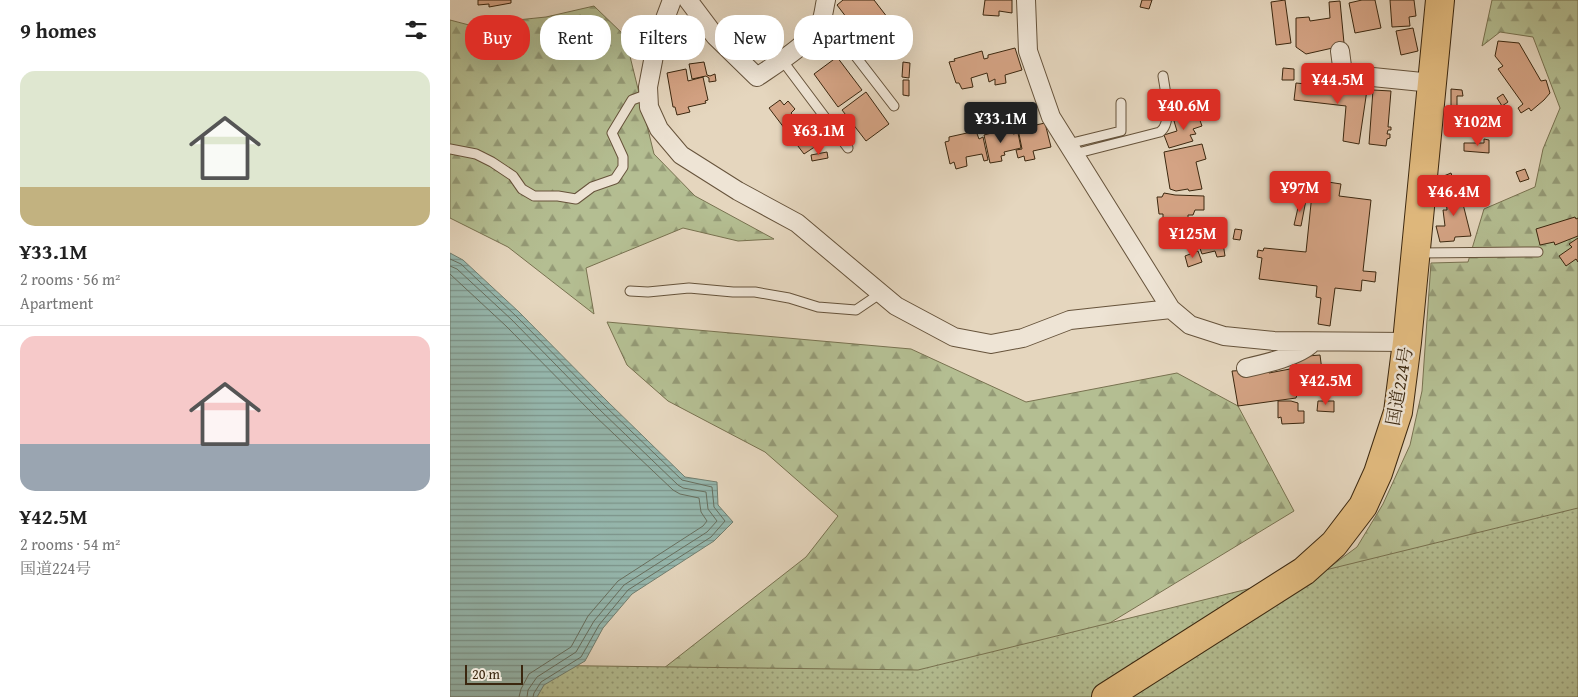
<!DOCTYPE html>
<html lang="en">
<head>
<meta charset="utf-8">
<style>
	:root { --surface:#fff; --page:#f6f6f6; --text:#222; --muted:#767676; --line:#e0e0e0; --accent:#d93025 }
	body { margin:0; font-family:"Gentium Book Plus","Noto Serif JP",serif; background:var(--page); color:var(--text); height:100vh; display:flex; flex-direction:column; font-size:19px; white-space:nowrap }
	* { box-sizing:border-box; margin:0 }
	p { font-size:16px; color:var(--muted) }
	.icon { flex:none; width:28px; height:28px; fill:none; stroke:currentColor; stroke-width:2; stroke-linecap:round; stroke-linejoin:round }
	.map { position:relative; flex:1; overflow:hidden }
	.drawer { display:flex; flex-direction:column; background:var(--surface); width:450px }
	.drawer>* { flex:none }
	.guide { position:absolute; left:15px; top:15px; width:475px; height:45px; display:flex; gap:10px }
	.scale { position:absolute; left:15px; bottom:12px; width:58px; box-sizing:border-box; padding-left:5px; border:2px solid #3b270f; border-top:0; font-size:14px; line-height:18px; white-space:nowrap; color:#3b270f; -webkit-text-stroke:4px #eee4d5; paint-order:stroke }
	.price { position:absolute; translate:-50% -42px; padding:0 11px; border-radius:5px; background:var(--accent); color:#fff; font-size:16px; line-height:32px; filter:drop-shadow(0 1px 2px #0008) }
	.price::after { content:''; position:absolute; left:50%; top:30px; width:15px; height:11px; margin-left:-8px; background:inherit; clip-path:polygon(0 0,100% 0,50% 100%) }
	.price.active { background:#222; color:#fff }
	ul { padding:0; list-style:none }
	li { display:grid; align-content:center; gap:10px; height:265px; padding:0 20px }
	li+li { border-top:1px solid var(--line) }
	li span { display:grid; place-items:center; height:155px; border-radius:15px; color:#555 }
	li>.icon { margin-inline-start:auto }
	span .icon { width:90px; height:90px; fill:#fffc; stroke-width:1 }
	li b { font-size:21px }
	h2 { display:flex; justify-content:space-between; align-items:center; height:60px; padding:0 20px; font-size:21px }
	.pill { padding:0 18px; border-radius:20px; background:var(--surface); box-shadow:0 5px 20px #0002; font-size:18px; line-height:45px }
	.pill.active { background:var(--accent); color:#fff }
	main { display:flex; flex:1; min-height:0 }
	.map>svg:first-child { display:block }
</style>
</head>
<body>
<main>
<section class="drawer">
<h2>9 homes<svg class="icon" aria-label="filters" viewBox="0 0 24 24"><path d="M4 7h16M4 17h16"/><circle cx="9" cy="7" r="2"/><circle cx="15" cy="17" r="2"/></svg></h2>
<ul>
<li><span style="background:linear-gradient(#dfe7d0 75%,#c2b280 0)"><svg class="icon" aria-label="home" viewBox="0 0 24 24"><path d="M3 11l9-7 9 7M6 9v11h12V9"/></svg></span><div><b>¥33.1M</b><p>2 rooms · 56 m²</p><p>Apartment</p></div></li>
<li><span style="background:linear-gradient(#f6c9c9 70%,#9aa5b1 0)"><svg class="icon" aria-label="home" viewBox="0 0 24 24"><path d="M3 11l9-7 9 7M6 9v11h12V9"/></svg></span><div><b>¥42.5M</b><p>2 rooms · 54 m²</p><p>国道224号</p></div></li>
</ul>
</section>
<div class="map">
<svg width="1128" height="697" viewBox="0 0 1128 697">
	<defs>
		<pattern id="forest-firs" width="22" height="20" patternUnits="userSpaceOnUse" patternTransform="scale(1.25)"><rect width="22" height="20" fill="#b4be92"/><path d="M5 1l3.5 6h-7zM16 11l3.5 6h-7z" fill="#949a76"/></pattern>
		<pattern id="park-dots" width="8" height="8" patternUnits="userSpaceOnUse" patternTransform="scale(1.25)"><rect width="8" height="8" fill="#b4be92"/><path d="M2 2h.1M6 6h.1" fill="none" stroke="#949a76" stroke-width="1.8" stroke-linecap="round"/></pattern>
		<pattern id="water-rules" width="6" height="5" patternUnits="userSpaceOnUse" patternTransform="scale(1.25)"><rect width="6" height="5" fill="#96b9b0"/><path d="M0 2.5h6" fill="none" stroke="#7c968e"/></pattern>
	</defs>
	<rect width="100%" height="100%" fill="#e5d6be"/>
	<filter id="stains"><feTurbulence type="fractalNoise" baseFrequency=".004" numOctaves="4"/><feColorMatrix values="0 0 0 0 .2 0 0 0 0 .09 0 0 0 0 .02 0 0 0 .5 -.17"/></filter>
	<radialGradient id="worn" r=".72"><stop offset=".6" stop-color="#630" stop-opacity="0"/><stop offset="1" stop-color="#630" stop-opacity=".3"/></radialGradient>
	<path fill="url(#forest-firs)" stroke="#787250" d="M 1042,0 L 1128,0 L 1128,697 L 711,697 L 846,592 L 907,547 L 933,504 L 960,445 L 972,391 L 981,263 L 1018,262 L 1034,209 L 1085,187 L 1093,149 L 1110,108 L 1083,37 L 1050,32 L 1032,46 Z
		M 144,6 L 175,36 L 204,154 L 245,196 L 324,239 L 288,241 L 233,228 L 136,268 L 144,314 L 58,247 L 0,218 L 0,20 L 19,25 L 96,17 Z
		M 157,322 L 461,349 L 576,402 L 727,373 L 788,406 L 844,511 L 538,697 L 177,697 L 356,557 L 388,516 L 315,452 L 218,401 L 177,365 Z"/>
	<path fill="url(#park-dots)" stroke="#787250" d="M 0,426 L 65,665 L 468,670 L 1128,508 L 1128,697 L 0,697 Z"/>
	<path fill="url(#water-rules)" stroke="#727f70" d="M 0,253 L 13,260 L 69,312 L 158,402 L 235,477 L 267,482 L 268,505 L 283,522 L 264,541 L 182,594 L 153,628 L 135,661 L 94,685 L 87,697 L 0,697 Z"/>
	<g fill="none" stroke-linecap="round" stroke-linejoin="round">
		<path stroke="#687060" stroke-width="1" d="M 0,259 L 11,264 L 66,316 L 155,406 L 232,480 L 262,487 L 264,507 L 275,521 L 261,537 L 178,590 L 149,625 L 131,657 L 91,682 L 84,693 L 83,697
			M 0,266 L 7,269 L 62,320 L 150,410 L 228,485 L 233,488 L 256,492 L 258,509 L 267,521 L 257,532 L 174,585 L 144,621 L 126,652 L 87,677 L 78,690 L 77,697
			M 0,274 L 56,326 L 145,416 L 223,490 L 230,494 L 249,498 L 251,512 L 257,521 L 253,526 L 168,581 L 138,616 L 121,647 L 79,674 L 71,689 L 69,697"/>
	</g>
	<path fill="#d4a384" stroke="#3b270f" d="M 28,0 L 61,0 L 61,3 L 39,7 L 39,4 L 28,5 Z
		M 393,0 L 424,0 L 451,35 L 425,55 L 387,5 Z
		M 535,0 L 562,0 L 562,13 L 549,11 L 549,16 L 533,15 Z
		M 692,0 L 702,0 L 699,9 L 690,7 Z
		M 835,0 L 841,43 L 826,45 L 821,2 Z
		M 912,0 L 925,0 L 931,28 L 905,33 L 899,3 Z
		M 940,0 L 964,0 L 966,16 L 959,17 L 960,26 L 942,27 Z
		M 890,1 L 894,43 L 887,44 L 887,47 L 856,54 L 846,47 L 846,18 L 859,17 L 860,21 L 880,18 L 879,2 Z
		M 963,28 L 968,51 L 951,55 L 946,31 Z
		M 1048,41 L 1069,43 L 1091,81 L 1096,80 L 1100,93 L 1094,100 L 1081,111 L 1079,108 L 1071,113 L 1068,108 L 1073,104 L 1048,69 L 1053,66 L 1045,56 Z
		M 565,48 L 572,70 L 555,75 L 556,83 L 545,85 L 545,79 L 539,82 L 537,73 L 521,78 L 523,87 L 512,89 L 509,83 L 506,83 L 499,62 L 505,61 L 504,59 L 532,51 L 534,59 L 538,58 L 538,55 Z
		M 387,57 L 412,90 L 388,107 L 364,74 Z
		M 254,62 L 257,75 L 260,76 L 265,74 L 266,81 L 259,82 L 259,78 L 256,76 L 242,79 L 239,64 Z
		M 453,62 L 460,63 L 459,78 L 452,77 Z
		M 833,68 L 844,69 L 844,80 L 832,80 Z
		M 236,69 L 238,81 L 253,77 L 258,100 L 255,101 L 256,103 L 238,107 L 240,112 L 227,115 L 225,107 L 223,107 L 217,73 Z
		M 453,80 L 459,80 L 459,96 L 453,95 Z
		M 846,83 L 917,90 L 909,144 L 893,141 L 896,106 L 844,100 Z
		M 1001,89 L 1012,90 L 1013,96 L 1007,96 L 1007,114 L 1001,114 Z
		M 923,90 L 941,91 L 938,127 L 941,127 L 941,130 L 938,130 L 937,134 L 940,134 L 940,138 L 937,139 L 936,146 L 919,144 Z
		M 416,92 L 439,124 L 416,141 L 392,110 Z
		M 1053,94 L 1058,102 L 1052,106 L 1047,98 Z
		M 330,100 L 334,105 L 338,101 L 345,109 L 341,113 L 345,118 L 350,115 L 354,123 L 351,125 L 357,134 L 361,130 L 368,138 L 363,141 L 366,146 L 354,154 L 319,108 Z
		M 1023,111 L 1040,111 L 1040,118 L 1022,118 Z
		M 747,112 L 752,126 L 743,129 L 746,134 L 740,135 L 743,141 L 719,148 L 714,135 L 727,131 L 724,121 L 740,116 L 740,114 Z
		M 1030,121 L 1044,122 L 1044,127 L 1029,126 Z
		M 595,123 L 601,147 L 583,151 L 585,159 L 575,161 L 574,156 L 568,158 L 566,150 L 572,149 L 568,129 Z
		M 561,128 L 563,134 L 568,133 L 571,148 L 554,152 L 555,155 L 551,156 L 552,161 L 540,163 L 534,135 Z
		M 526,131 L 529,139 L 533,137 L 538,160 L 534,161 L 532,154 L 516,157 L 517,166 L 506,169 L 504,162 L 500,164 L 495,142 L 499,141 L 499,137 Z
		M 1034,139 L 1039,140 L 1039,153 L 1014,151 L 1014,143 L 1034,143 Z
		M 752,144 L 756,159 L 746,162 L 752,189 L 739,191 L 738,189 L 726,191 L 720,189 L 714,152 Z
		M 377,152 L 378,158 L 362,161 L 361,155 Z
		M 1075,169 L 1079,179 L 1070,182 L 1066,172 Z
		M 1001,173 L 1004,182 L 992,187 L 989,178 Z
		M 878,182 L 891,184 L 889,196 L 921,200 L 913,271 L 926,272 L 925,282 L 912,280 L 911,291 L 885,288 L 880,326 L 868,324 L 871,298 L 866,297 L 867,286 L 809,279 L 812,258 L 807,257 L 808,250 L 813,251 L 814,248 L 856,252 L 862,194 L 877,196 Z
		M 1008,184 L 1021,236 L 1005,237 L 1004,241 L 990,242 L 986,226 L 995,226 L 993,210 L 997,210 L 995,186 Z
		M 714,193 L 725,195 L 754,196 L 754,210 L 745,210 L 743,215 L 738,215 L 738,219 L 713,218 L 713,214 L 709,214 L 707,197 L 712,197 Z
		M 850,199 L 856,200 L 851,226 L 844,225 Z
		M 1125,217 L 1126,219 L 1128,218 L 1128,236 L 1105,245 L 1104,242 L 1090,245 L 1086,229 Z
		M 763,218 L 767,244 L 773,243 L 775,256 L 767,257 L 765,251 L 752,254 L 748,243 L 742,244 L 739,222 Z
		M 728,220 L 737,237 L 723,243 L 716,230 L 722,226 L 721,224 Z
		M 785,229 L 792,230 L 790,240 L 783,239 Z
		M 1128,238 L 1128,262 L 1126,259 L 1116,266 L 1109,256 L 1122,247 L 1119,244 Z
		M 748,251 L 752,262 L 738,267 L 735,256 Z
		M 870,355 L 874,386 L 870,386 L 870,393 L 854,395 L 855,389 L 851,388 L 849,366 L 846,366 L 846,357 Z
		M 818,369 L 819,373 L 840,369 L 841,372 L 848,371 L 849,389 L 846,398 L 788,406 L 782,371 Z
		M 828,401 L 841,401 L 848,403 L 848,411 L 854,411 L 854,423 L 832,424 L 831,417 L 828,418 Z
		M 868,401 L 884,401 L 884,412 L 867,411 Z"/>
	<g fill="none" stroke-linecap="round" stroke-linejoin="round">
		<g stroke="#66533b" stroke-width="11">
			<path id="lane" d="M 373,14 L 444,106
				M 332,60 L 398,148
				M 618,144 L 671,131 L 671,103
				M 0,149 L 26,154 L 42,162 L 63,176 L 72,189 L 84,196 L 108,196 L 126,199 L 142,187 L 165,179 L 173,167 L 173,157 L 162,133 L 182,100 L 198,94
				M 624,154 L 710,132 C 723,123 715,90 713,76
				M 968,253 L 1088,252
				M 180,291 L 198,292 L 239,288 L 283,292 L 305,292 L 339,298 L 368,307 L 406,310 L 431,293"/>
		</g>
		<g stroke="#66533b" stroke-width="20">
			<path id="street" d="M 222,0 L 207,40 L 198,87 L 199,107 L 209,129 L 231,155 L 288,191 L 347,223 L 446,306 L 504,337 L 541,344 L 573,338 L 620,320 L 721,309
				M 238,0 L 265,36 L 307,77 C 326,64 360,44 370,23 C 374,17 374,7 376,0
				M 576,0 L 578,51 L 601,117 L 721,309 L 740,325 L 774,336 L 824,341 L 957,342
				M 890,51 L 893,74 L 982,83
				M 796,368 C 814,364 850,356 862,343"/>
		</g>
		<g stroke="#3b270f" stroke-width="30">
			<path id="highway" d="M 656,697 L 854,571 L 884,544 L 913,506 L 928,473 L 948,412 L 957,342 L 990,0"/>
		</g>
		<use href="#lane" stroke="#eee4d5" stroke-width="9"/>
		<use href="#street" stroke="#eee4d5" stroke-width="18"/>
		<use href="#highway" stroke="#e2bb7f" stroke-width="28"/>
	</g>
	<g text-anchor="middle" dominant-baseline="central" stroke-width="5" stroke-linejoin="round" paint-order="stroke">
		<g font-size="18" fill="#3b270f" stroke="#eee4d5">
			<text transform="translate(949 386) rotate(-80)">国道224号</text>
		</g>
	</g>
	<rect width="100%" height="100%" filter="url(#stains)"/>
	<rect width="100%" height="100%" fill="url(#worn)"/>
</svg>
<div class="scale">20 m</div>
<b class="price" style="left:888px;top:105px">¥44.5M</b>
<b class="price" style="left:734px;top:131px">¥40.6M</b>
<b class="price active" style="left:551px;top:144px">¥33.1M</b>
<b class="price" style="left:1028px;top:147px">¥102M</b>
<b class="price" style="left:369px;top:156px">¥63.1M</b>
<b class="price" style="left:850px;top:213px">¥97M</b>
<b class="price" style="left:1004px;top:217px">¥46.4M</b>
<b class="price" style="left:743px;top:259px">¥125M</b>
<b class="price" style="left:876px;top:406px">¥42.5M</b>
<div class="guide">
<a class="pill active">Buy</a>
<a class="pill">Rent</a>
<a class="pill">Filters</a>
<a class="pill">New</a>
<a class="pill">Apartment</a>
</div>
</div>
</main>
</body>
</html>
